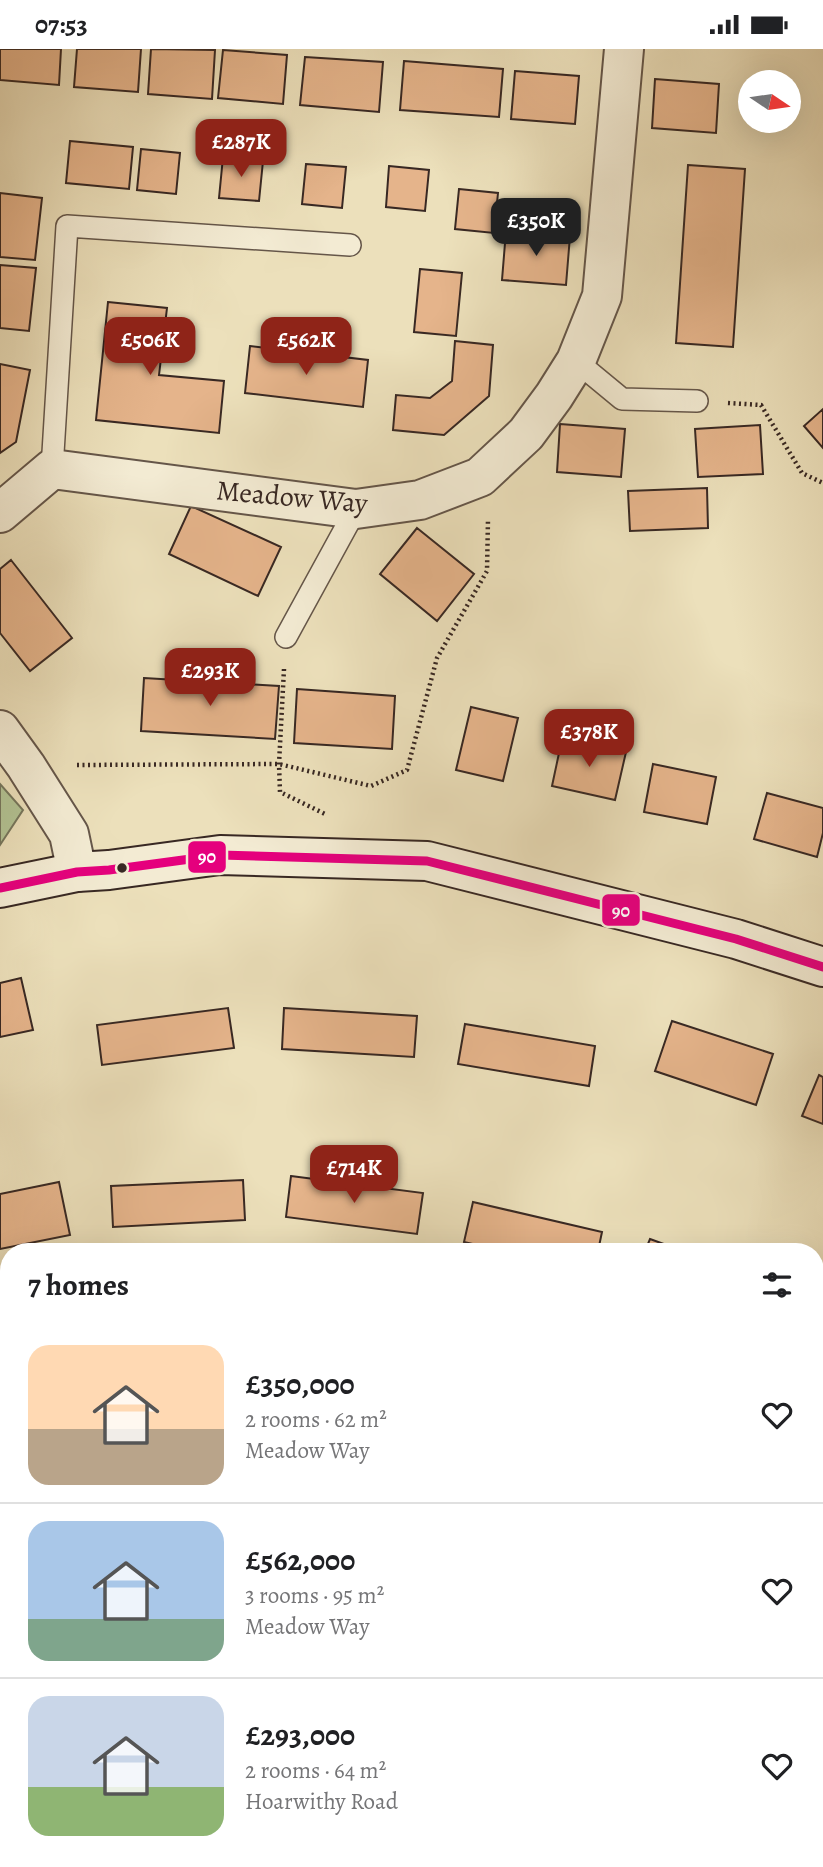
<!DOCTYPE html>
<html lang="en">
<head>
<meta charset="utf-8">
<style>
	:root { --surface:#fff; --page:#f6f6f6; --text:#202124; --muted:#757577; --line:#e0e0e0; --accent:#8f2418 }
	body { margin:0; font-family:Alegreya,serif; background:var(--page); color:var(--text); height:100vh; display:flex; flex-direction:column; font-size:26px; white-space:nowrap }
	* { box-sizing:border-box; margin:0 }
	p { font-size:23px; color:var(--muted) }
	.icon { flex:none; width:38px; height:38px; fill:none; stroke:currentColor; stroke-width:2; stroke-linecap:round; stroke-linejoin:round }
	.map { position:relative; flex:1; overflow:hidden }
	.panel { position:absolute; left:0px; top:1194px; width:824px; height:625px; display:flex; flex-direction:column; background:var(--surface); border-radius:28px 28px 0 0; box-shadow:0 7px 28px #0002 }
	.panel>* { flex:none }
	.needle { width:46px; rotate:103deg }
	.fabs { position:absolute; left:738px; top:21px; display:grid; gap:14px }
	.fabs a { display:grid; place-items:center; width:63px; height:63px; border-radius:50%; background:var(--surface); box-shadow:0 7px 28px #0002; font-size:35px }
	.price { position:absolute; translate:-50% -60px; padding:0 16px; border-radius:14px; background:var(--accent); color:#fff; font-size:23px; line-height:46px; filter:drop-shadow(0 2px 4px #0008) }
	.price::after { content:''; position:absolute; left:50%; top:42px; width:21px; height:16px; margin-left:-10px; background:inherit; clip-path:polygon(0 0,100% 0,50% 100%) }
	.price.on { background:#222; color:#fff }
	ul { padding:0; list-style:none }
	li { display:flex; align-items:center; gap:21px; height:175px; padding:0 28px }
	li+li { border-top:2px solid var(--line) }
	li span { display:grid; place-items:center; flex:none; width:196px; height:140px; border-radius:21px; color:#555 }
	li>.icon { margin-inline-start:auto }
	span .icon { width:84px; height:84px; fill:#fffc; stroke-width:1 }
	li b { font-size:30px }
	h2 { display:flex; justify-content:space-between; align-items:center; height:84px; padding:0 28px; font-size:30px }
	.status { display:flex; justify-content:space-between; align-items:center; height:49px; padding:0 35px; background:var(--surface); direction:ltr }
	.status svg { height:19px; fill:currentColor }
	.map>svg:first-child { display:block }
</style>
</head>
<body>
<div class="status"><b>07:53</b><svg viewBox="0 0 49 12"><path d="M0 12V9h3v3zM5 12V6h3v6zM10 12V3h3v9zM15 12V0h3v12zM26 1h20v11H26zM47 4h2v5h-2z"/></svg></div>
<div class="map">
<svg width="823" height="1818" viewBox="0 0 823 1818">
	<rect width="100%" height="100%" fill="#ece0bb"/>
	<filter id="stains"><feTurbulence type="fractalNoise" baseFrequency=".00286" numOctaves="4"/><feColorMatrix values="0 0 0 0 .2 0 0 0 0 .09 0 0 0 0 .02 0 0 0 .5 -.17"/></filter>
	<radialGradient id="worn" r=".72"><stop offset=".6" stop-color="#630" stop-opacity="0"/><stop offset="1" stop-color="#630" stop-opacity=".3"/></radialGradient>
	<path fill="#b3c394" stroke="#76765c" stroke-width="2" d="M 0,735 L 23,761 L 0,796 Z
		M 9,1339 L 9,1448 L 0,1438 L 0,1361 Z
		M 816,1463 L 823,1468 L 823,1771 L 816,1777 Z
		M 593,1810 L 775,1810 L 765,1818 L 598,1818 Z"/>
	<path fill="#e5b48b" stroke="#382823" stroke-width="2" d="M 0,0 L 61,0 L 59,36 L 0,31 Z
		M 77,0 L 141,0 L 138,43 L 74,38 Z
		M 151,0 L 215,1 L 212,50 L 148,45 Z
		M 223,1 L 287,6 L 283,55 L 218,49 Z
		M 305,8 L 383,13 L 379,63 L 300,56 Z
		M 404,12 L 503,20 L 499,68 L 400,61 Z
		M 515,22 L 579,27 L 575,75 L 511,70 Z
		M 655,30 L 719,35 L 716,84 L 652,79 Z
		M 70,92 L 133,98 L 129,140 L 66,134 Z
		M 141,100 L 180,104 L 176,145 L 137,141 Z
		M 223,108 L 263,112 L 259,152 L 219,149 Z
		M 306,115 L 346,118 L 342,159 L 302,155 Z
		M 688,116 L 745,120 L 733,298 L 676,294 Z
		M 389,117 L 429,121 L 425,162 L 386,158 Z
		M 459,140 L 498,144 L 494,184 L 455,180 Z
		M 0,144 L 42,149 L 35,211 L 0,208 Z
		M 506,182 L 570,187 L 566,236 L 502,231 Z
		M 0,216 L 36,219 L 29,282 L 0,279 Z
		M 420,220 L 462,224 L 456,287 L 414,283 Z
		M 108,253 L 167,259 L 159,326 L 224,332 L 219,384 L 96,371 Z
		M 455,292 L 493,296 L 489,347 L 444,386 L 393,381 L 396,346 L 430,349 L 452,332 Z
		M 250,297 L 368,311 L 363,358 L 245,344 Z
		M 0,315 L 30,321 L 16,393 L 0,404 Z
		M 823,360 L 823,399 L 804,377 Z
		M 560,375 L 625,380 L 621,428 L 557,423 Z
		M 760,376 L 763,425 L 698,428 L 695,380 Z
		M 707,439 L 708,479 L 630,482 L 628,442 Z
		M 191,457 L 281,498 L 258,547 L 169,505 Z
		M 417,479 L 474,525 L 437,572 L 380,525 Z
		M 11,511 L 72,589 L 30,622 L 0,584 L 0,520 Z
		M 144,629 L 279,637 L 275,690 L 141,682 Z
		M 297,640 L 395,647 L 392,700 L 294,694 Z
		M 471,658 L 518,669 L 503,732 L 456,721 Z
		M 562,690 L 626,703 L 615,751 L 552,737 Z
		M 653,715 L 716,728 L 707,775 L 644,763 Z
		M 767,744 L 823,759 L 823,784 L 817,808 L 754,790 Z
		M 21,929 L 33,981 L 0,988 L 0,934 Z
		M 228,959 L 234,999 L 102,1016 L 97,976 Z
		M 284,959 L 417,967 L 414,1008 L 282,1000 Z
		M 672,972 L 773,1005 L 756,1056 L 655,1022 Z
		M 465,975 L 595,997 L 589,1037 L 458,1015 Z
		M 819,1026 L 823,1028 L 823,1075 L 802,1067 Z
		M 291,1127 L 423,1144 L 417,1185 L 286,1168 Z
		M 243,1131 L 245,1171 L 113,1178 L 111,1137 Z
		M 59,1133 L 70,1186 L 0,1200 L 0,1145 Z
		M 473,1153 L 602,1183 L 598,1202 L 503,1202 L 464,1193 Z
		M 650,1190 L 683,1202 L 645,1202 Z
		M 816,1260 L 823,1263 L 823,1322 L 816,1318 Z
		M 9,1625 L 9,1666 L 0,1661 L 0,1638 Z
		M 245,1810 L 351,1810 L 363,1817 L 258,1818 Z"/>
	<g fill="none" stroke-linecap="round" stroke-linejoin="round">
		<g stroke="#655649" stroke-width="24">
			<path id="lane" d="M 576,312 L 622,350 L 697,352
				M 52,420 L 67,177 L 350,196
				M 286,588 L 356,460"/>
		</g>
		<g stroke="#655649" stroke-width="42">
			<path id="street" d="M 0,464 L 52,420 L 356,460 L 420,451 L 480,428 L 526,385 L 554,347 L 576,312 L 602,247 L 624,0
				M 0,681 L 26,717 L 69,785 L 77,823
				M 0,1299 L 9,1297
				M 816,1436 L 823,1441
				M 0,1497 L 9,1503
				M 522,1810 L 539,1818
				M 807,1818 L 823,1803"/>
		</g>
		<g stroke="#382823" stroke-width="42">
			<path id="secondary" d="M 0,839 L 77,823 L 109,821 L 220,806 L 427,812 L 736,890 L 823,918"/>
		</g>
		<path stroke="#382823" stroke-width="4.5" stroke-dasharray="2 3.5" stroke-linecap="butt" d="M 728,354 L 761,356 L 802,424 L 823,434
			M 284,620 L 279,715 L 280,743 L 325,765
			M 77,716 L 279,715 L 371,737 L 407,721 L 437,609 L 487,522 L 488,470"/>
		<use href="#lane" stroke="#f3ebd3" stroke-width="21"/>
		<use href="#street" stroke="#f3ebd3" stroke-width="38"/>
		<use href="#secondary" stroke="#f3ebd3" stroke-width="38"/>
		<g stroke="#f3ebd3" stroke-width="14">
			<path id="bus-1" d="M 0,839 L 77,823 L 109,821 L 220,806 L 427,812 L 736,890 L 823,918"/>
		</g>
		<use href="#bus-1" stroke="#e5007d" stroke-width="9"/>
	</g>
	<circle fill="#382823" stroke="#f3ebd3" stroke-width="2.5" cx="122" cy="819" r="6"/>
	<g text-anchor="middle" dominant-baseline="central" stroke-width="5" stroke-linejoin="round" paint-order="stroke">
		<g font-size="28" fill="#382823" stroke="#f3ebd3">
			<text transform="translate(292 448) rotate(5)">Meadow Way</text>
		</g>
	</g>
	<g stroke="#f3ebd3" stroke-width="2.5">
		<rect x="187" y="791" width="40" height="34" rx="7" fill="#e5007d"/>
		<rect x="601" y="844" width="40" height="34" rx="7" fill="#e5007d"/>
	</g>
	<g font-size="19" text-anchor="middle" font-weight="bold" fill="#fff">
		<text x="207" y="814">90</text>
		<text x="621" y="868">90</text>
	</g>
	<rect width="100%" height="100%" filter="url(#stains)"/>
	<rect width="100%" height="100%" fill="url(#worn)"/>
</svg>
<div class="fabs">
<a><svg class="needle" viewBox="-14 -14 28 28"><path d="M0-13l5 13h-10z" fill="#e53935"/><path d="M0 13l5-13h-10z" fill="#757577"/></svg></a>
</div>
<b class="price" style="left:241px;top:130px">£287K</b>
<b class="price on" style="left:536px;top:209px">£350K</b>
<b class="price" style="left:150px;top:328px">£506K</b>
<b class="price" style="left:306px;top:328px">£562K</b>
<b class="price" style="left:210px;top:659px">£293K</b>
<b class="price" style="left:589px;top:720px">£378K</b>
<b class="price" style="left:354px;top:1156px">£714K</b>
<section class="panel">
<h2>7 homes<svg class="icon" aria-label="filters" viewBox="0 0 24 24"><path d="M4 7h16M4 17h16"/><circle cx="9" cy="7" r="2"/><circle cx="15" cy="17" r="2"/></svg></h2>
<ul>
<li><span style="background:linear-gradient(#ffd9b3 60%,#b9a48a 0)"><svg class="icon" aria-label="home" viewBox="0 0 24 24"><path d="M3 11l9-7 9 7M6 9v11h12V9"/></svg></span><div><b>£350,000</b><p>2 rooms · 62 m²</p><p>Meadow Way</p></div><svg class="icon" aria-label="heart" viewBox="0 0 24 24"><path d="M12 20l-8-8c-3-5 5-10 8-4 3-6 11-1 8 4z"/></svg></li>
<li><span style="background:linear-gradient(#a9c7e8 70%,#7fa58c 0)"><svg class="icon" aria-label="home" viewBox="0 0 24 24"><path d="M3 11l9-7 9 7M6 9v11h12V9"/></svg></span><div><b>£562,000</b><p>3 rooms · 95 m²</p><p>Meadow Way</p></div><svg class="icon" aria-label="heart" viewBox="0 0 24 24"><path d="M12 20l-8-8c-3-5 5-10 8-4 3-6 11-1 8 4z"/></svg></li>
<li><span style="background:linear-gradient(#c9d6e8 65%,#8fb573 0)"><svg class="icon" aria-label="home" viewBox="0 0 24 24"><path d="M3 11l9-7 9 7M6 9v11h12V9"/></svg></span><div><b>£293,000</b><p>2 rooms · 64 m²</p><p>Hoarwithy Road</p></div><svg class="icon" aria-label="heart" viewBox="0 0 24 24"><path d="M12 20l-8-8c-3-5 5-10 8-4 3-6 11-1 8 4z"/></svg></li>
</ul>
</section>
</div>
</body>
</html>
